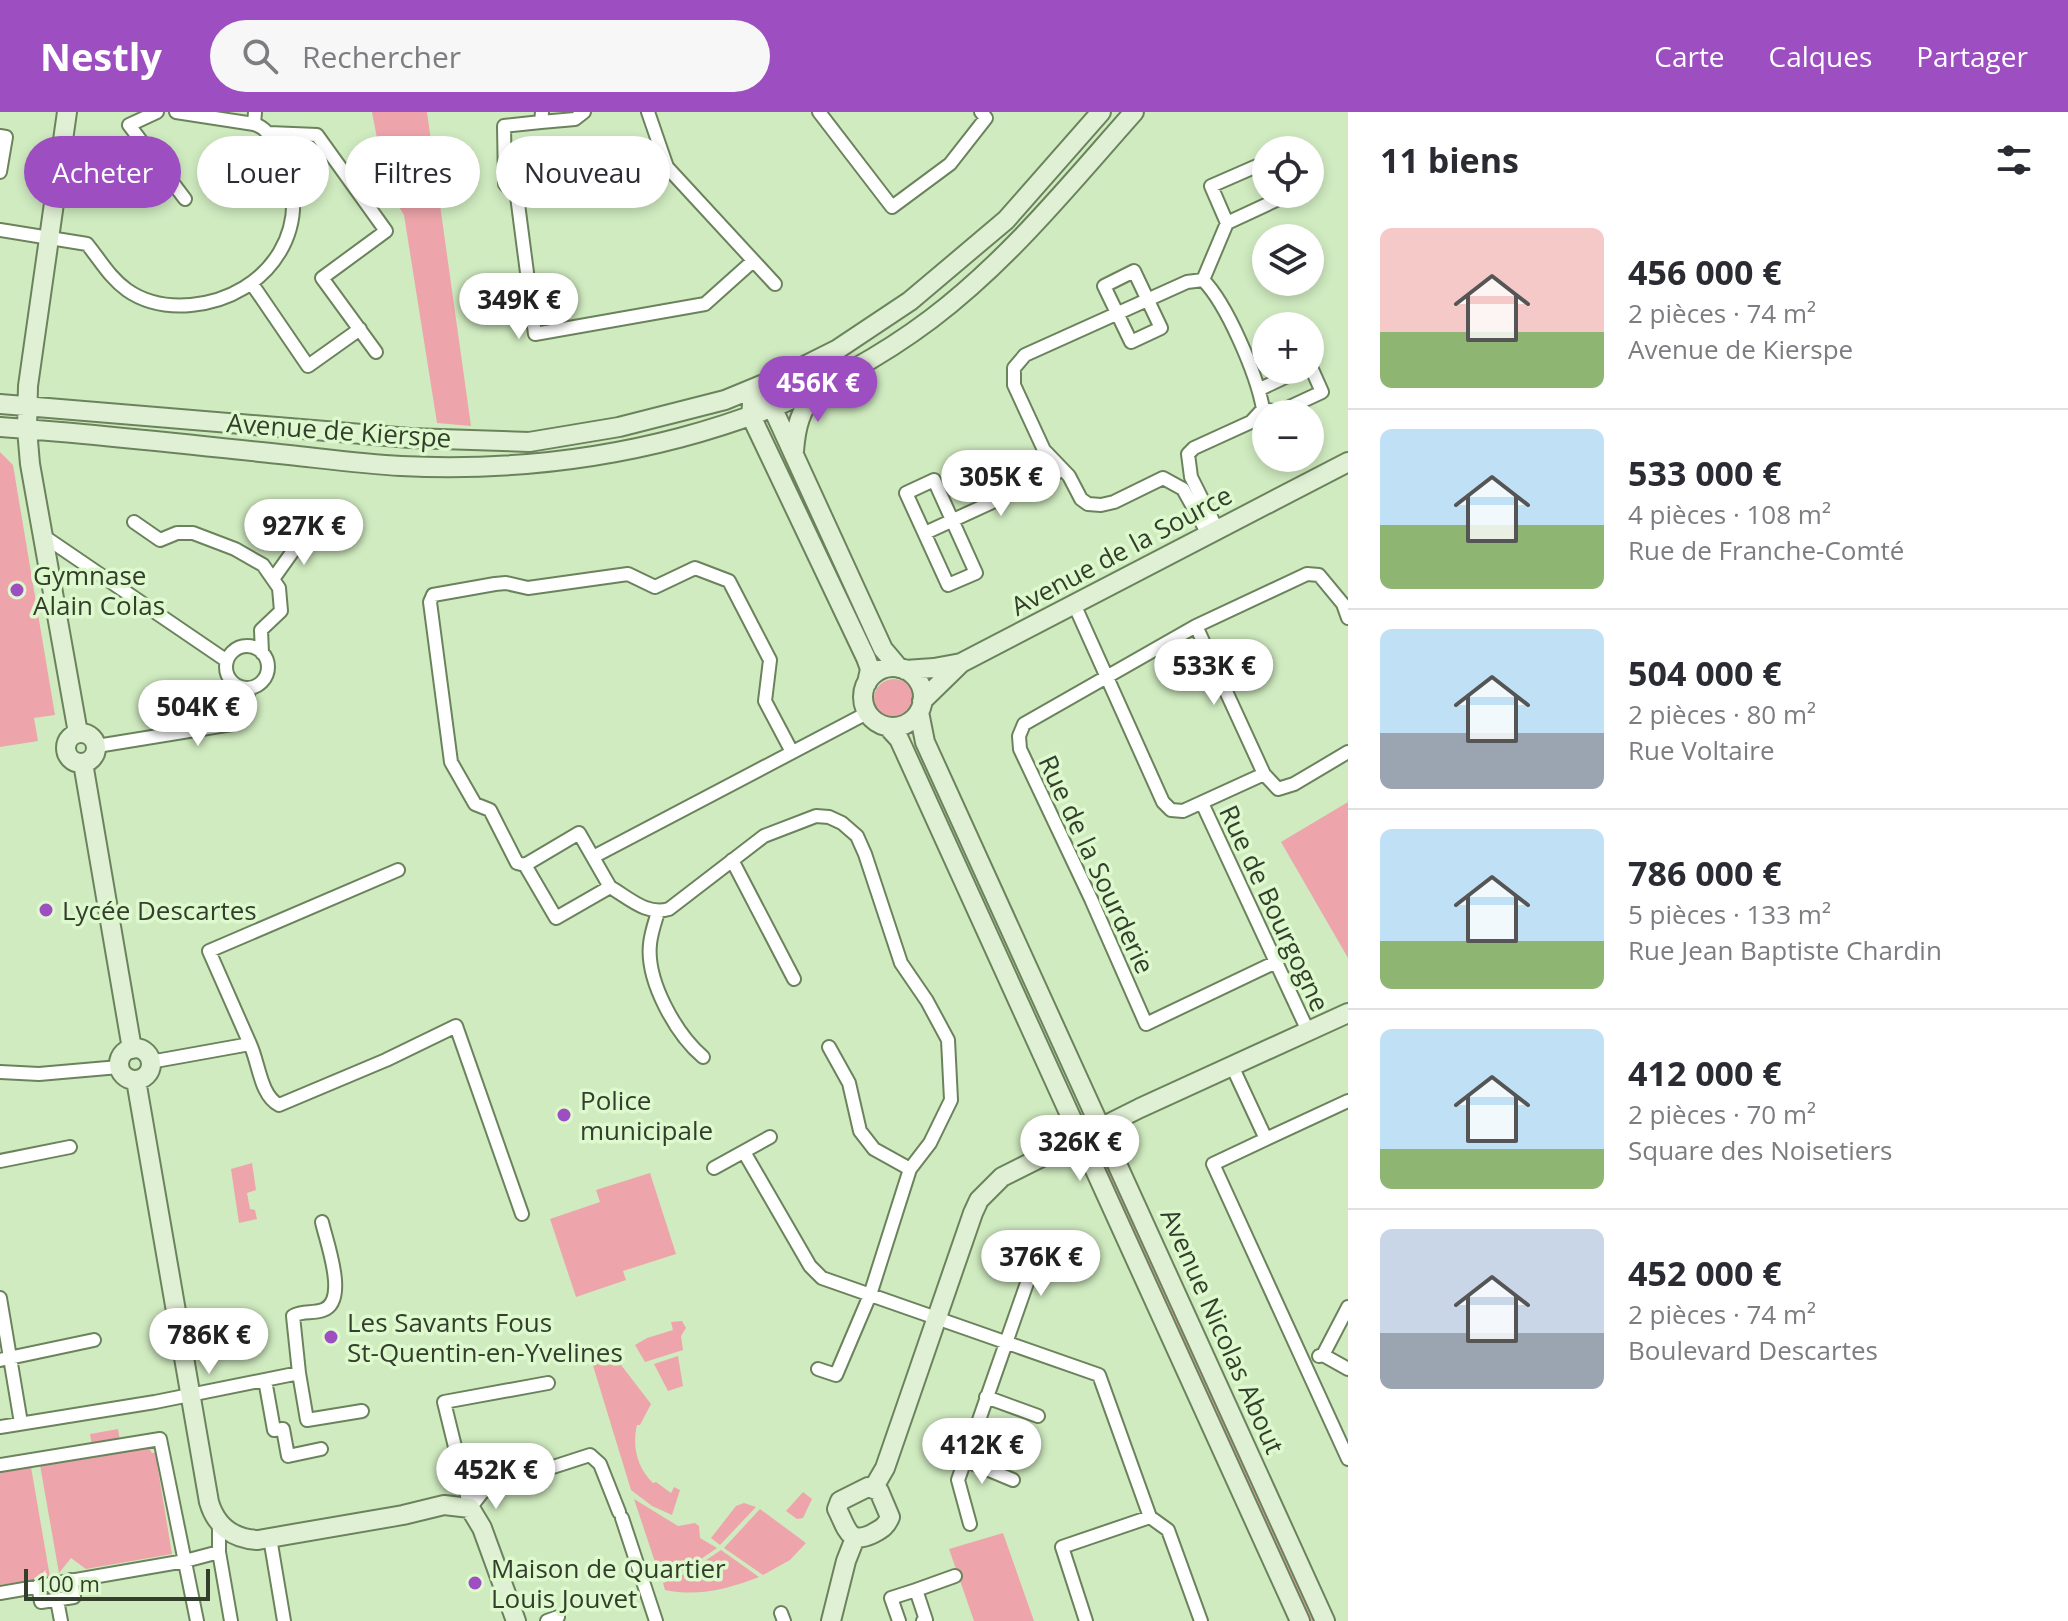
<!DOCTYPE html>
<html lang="fr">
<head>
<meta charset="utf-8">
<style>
	:root { --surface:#fff; --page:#f7f7f7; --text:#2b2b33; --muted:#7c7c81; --line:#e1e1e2; --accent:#9d4fc1 }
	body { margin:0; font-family:"Open Sans",sans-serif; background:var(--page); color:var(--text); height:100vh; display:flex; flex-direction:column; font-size:30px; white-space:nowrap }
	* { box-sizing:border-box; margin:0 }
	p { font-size:26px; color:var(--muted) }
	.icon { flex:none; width:44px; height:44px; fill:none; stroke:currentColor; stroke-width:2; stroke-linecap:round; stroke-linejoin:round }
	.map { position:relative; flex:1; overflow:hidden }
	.drawer { display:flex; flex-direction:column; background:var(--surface); width:720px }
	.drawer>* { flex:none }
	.banner { position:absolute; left:24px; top:24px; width:760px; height:72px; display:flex; gap:16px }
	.tools { position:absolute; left:1252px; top:24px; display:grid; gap:16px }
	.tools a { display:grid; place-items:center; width:72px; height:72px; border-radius:50%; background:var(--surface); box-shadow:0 4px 12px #0003; font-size:40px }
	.scale { position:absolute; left:24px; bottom:20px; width:186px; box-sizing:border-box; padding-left:8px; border:4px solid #333e2d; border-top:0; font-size:22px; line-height:28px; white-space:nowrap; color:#333e2d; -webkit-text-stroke:6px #ddf9cd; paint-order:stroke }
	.price { position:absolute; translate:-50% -68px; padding:0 18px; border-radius:28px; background:#fff; color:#222; font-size:26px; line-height:52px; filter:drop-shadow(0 2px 4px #0008) }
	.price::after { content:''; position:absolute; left:50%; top:48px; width:24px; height:18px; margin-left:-12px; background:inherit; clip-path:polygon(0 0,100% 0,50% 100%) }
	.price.current { background:var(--accent); color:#fff }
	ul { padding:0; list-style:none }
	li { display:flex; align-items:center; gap:24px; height:200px; padding:0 32px }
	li+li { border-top:2px solid var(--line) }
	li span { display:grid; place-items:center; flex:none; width:224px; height:160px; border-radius:12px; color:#555 }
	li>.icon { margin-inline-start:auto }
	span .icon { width:96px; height:96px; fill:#fffc; stroke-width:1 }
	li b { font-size:34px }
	h2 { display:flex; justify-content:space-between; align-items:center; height:96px; padding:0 32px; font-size:34px }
	.chip { padding:0 28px; border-radius:36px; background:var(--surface); box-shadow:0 4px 12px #0003; font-size:28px; line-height:72px }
	.chip.current { background:var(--accent); color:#fff }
	header { display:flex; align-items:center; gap:48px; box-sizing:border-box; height:112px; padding:0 40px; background:var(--accent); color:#fff }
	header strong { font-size:38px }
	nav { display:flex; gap:44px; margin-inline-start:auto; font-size:28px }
	.search { width:560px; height:72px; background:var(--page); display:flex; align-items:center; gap:20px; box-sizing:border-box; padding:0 28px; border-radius:44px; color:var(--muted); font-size:30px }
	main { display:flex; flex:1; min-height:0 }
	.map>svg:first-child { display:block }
</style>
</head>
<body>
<header>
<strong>Nestly</strong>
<div class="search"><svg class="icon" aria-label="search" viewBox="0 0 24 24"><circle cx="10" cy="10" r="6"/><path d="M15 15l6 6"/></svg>Rechercher</div>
<nav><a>Carte</a><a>Calques</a><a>Partager</a></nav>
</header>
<main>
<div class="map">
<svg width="1348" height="1509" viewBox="0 0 1348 1509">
	<rect width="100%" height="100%" fill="#d0ebc0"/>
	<path fill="#eda5ab" d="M 372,0 L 427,0 L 471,314 L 437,311 L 404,103 L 386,74 Z
		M 0,340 L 13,353 L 55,603 L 34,606 L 38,629 L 0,635 Z
		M874 587a20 20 0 1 1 40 0a20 20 0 1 1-40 0Z
		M 1348,690 L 1348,846 L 1281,730 Z
		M 252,1051 L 256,1078 L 247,1081 L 250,1097 L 255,1098 L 257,1107 L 239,1111 L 231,1057 Z
		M 1107,1055 L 1320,1509 L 1306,1509 L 1104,1056 Z
		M 650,1061 L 676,1142 L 623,1159 L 626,1168 L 576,1185 L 550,1107 L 600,1090 L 596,1078 Z
		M 682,1209 L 686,1216 L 681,1224 L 683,1238 L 645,1250 L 635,1233 L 647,1226 L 673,1218 L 671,1210 Z
		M 587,1234 L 608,1236 L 651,1292 L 640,1313 L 637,1313 C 632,1335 637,1355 653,1371 L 656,1370 L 671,1381 L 674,1375 L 680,1378 L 672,1403 L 652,1394 L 631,1378 Z
		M 678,1244 L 683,1274 L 668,1279 L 654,1252 Z
		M 118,1317 L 120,1329 L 92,1334 L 90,1322 Z
		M 148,1334 L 152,1341 L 158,1340 L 160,1351 L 157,1352 L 172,1442 L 86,1457 L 71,1446 L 59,1461 L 40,1353 Z
		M 31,1355 L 50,1465 L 0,1473 L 0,1360 Z
		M 803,1380 L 812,1387 L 803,1406 L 797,1407 L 786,1399 Z
		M 634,1387 L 678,1414 L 695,1411 L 699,1414 L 700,1426 L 717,1436 L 688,1456 L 661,1468 Z
		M 744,1391 L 756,1395 L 720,1433 L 711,1426 L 736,1394 Z
		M 760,1397 L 806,1431 L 790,1448 L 763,1463 L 724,1436 Z
		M 1003,1421 L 1034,1509 L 974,1509 L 949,1437 Z
		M 721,1438 L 759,1465 C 728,1477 698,1485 665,1478 L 663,1471 L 687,1461 Z"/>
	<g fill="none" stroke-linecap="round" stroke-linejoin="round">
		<g stroke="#6b835c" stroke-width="16">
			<path id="street" d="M 157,0 L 129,13 L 185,87
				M 176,0 L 254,12
				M 542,0 L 541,10 L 504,14 L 505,72 L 517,84 L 535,222 L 705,192 L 753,149
				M 648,0 L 667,55 L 775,172
				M 819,0 L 892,95 L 950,52 L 986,6 L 981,0
				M 541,10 L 575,7 L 584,0
				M 269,21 L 317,23 L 386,119 L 322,166 L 376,240
				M 0,24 L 6,25 L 0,60
				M 1227,111 L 1211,74 L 1266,50
				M 0,118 L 87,132 C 100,148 110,166 127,178 C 147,192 168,195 191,193 C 270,186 320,110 278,37 C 271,26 267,16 254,12 L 255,0
				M 1134,159 L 1161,216 L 1131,230 L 1104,174 Z
				M 1203,168 L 1227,111 L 1285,84 L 1284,82
				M 252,172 L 308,254 L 360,217
				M 1260,277 L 1300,258
				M 1263,297 L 1279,300 L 1322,280 L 1310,253
				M 934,368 L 976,461 L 948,473 L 906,381 Z
				M 134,410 L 160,428 L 177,421 L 193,421 L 235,437 L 263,453 L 279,476 L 281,499 L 261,518 L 262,541
				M 925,421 L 1062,358
				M 1208,422 L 1183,377 L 1163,366 L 1114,390 L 1101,393 L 1088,392 L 1081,387 L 1069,364 L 1044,338 L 1014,273 L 1014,256 L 1025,243 L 1187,170 L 1203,168 C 1227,192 1257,263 1263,297 L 1251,310 L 1194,336 L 1188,342 L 1191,365 L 1217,417
				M 45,425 L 227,549
				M 273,467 L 298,432 L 309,421
				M 1074,492 L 1163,690 L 1171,698 L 1183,699 L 1264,662 L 1278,677 L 1294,672 L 1348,640
				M 1196,514 L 1264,662
				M226 555a21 21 0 1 1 42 0a21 21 0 1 1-42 0Z
				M 97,634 L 232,612 L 241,602 L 250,576
				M 1202,691 L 1308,919
				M 579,721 L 610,775 L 556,806 L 525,753 Z
				M 593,745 L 867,601
				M 732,748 L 794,867
				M 525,753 L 517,751 L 490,698 L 475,692 L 451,650 L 430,490 L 433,483 L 495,472 L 506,471 L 528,476 L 628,462 L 655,475 L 695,456 L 729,469 L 770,548 L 765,589 L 792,640
				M 610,775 C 629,786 647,804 669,797 L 764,724 L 816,704 L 829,705 L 842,711 L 857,724 L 865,742 L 901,851 L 927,889 L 948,928 L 951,988 L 930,1031 L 910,1057 L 870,1183 L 836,1263 L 818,1257
				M 658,800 C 655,810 651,821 650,832 C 646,869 676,922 703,945
				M 1274,851 L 1146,912 L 1091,787 L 1020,637 L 1019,624 L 1024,612 L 1196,514 L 1307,462 L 1319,463 L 1343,492 L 1348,506
				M 250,932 C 259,951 260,983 279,993 L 386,948 L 456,914 L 522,1102
				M 829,935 L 849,971 L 860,1019 L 874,1037 L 910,1057
				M 150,950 L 250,932 L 209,839 L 398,758
				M 1232,954 L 1266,1027 L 1213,1052 L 1348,1347
				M 0,960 L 39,962 L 119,955
				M 1266,1027 L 1348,989
				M 744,1040 L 810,1154 L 822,1166 L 1099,1263 L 1150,1405 L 1168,1418 L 1201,1509
				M 0,1049 L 70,1035
				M 714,1056 L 770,1025
				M 0,1186 L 21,1311
				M 1323,1243 L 1348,1195
				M 1319,1244 L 1323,1243 L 1348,1257
				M 0,1248 L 94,1228
				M 299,1261 L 307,1308 L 362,1299
				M 265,1268 L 274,1318 L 283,1317 L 288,1344 L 321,1337
				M 986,1285 L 1038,1304
				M 0,1315 L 155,1290 L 299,1261 L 293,1204 C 303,1198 312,1202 323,1198 C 349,1189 326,1129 322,1110
				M 965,1348 L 1013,1368
				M 0,1353 L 160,1327 L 197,1509
				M 470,1396 L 444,1290 L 548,1271
				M 470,1396 L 485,1377 L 590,1343 L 600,1352 L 619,1400
				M 622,1406 L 656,1509
				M 219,1411 L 219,1440 L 231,1509
				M 970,1412 L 958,1368 L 1041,1131
				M 270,1426 L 284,1509
				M 38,1474 L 41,1490 L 74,1485 L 71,1468
				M 916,1478 L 955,1464
				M 0,1481 L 185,1449 L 219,1440
				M 57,1488 L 61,1509
				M 781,1501 L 784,1509
				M 547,1509 L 558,1505
				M 899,1509 L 891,1486 L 916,1478 L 926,1508 L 923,1509
				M 1086,1509 L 1062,1435 L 1150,1405"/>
		</g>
		<g stroke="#6b835c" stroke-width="22">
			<path id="secondary" d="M 67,0 L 28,274 L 27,317 L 30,352 L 78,621
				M 765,288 L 773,297 L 883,537 L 899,556
				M 0,292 L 410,326 L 529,330 L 619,315 L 725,288 L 788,262 L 838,237 L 910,189 L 1006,108 L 1101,0
				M 752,292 L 751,304 L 866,546 L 870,557 L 867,571
				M 0,315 C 96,322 192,333 289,343 C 326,347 364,352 401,354 C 586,363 782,319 931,207 C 1009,148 1070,72 1134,0
				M 794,339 C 796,314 800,299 816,279
				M863 585a30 30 0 1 1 60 0a30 30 0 1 1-60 0Z
				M 905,558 L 934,556 L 961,551 L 1348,350
				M 922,589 L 961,551
				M 919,600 L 925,630 L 1325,1509
				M 888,615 L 899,627 L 905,640 L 1300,1509
				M66 636a15 15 0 1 1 30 0a15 15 0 1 1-30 0Z
				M 83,651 L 132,937
				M119 952a16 16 0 1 1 32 0a16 16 0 1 1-32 0Z
				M 136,968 L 209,1390 C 216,1414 233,1427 258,1428 L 403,1403 L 444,1393 L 470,1396 L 482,1416 L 516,1509
				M 868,1375 L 879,1379 L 890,1405 C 886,1415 881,1417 872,1422 C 848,1433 847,1416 837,1397 L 840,1389 Z
				M 874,1375 L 885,1356 L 973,1101 L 979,1088 L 1002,1065 L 1140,996 L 1348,901
				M 831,1509 L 846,1449 L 855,1426"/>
		</g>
		<use href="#street" stroke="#fff" stroke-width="12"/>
		<use href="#secondary" stroke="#e0f0d4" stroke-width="18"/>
	</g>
	<g fill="#9d4fc1" stroke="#ddf9cd" stroke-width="3">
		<circle cx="17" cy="478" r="8"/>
		<circle cx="46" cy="798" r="8"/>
		<circle cx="564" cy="1003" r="8"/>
		<circle cx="331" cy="1225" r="8"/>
		<circle cx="475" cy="1471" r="8"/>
	</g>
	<g text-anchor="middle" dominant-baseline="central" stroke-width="7" stroke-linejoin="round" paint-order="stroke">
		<g font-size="26" fill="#333e2d" stroke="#ddf9cd">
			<text transform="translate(339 318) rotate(4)">Avenue de Kierspe</text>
			<text transform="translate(1121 438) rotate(-28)">Avenue de la Source</text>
			<text transform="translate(1097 752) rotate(65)">Rue de la Sourderie</text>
			<text transform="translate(1275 796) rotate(65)">Rue de Bourgogne</text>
			<text transform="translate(1223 1219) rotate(66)">Avenue Nicolas About</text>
		</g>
		<g font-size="26" fill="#333e2d" stroke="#ddf9cd" text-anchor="start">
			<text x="33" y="463">Gymnase<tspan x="33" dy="30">Alain Colas</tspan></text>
			<text x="62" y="798">Lycée Descartes</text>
			<text x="580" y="988">Police<tspan x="580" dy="30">municipale</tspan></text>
			<text x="347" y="1210">Les Savants Fous<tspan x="347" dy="30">St-Quentin-en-Yvelines</tspan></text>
			<text x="491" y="1456">Maison de Quartier<tspan x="491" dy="30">Louis Jouvet</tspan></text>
		</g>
	</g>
</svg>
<div class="tools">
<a><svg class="icon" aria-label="locate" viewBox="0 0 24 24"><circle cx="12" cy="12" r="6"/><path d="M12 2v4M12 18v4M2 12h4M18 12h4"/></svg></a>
<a><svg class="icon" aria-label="layers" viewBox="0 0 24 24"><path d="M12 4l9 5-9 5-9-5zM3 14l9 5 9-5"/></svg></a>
<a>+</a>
<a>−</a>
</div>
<div class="scale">100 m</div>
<b class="price" style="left:519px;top:229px">349K €</b>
<b class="price current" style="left:818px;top:312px">456K €</b>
<b class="price" style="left:1001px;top:406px">305K €</b>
<b class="price" style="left:304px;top:455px">927K €</b>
<b class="price" style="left:1214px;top:595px">533K €</b>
<b class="price" style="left:198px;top:636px">504K €</b>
<b class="price" style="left:1080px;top:1071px">326K €</b>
<b class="price" style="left:1041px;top:1186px">376K €</b>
<b class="price" style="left:209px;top:1264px">786K €</b>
<b class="price" style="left:982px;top:1374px">412K €</b>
<b class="price" style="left:496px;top:1399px">452K €</b>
<div class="banner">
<a class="chip current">Acheter</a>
<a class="chip">Louer</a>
<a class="chip">Filtres</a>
<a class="chip">Nouveau</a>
</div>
</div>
<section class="drawer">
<h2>11 biens<svg class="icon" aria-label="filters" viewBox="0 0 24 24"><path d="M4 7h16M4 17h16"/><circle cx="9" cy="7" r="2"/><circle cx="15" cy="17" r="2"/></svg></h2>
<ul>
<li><span style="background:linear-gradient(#f6c9c9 65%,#8fb573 0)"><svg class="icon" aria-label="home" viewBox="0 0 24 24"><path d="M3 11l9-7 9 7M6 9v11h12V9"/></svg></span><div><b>456 000 €</b><p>2 pièces · 74 m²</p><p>Avenue de Kierspe</p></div></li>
<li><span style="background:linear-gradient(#bfe0f5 60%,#8fb573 0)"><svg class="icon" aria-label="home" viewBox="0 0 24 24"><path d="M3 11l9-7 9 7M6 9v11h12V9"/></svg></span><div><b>533 000 €</b><p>4 pièces · 108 m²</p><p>Rue de Franche-Comté</p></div></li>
<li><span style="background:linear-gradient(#bfe0f5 65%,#9aa5b1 0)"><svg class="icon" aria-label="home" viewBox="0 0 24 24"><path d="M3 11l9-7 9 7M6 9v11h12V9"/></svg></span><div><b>504 000 €</b><p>2 pièces · 80 m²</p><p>Rue Voltaire</p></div></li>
<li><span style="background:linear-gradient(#bfe0f5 70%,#8fb573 0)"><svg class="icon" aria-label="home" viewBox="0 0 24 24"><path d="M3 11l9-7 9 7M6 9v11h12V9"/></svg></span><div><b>786 000 €</b><p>5 pièces · 133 m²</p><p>Rue Jean Baptiste Chardin</p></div></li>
<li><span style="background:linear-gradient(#bfe0f5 75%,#8fb573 0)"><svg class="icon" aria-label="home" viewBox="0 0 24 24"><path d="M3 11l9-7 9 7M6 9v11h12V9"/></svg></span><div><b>412 000 €</b><p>2 pièces · 70 m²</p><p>Square des Noisetiers</p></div></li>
<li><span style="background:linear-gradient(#c9d6e8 65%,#9aa5b1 0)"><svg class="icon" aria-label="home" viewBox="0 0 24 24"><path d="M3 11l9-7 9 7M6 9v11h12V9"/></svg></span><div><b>452 000 €</b><p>2 pièces · 74 m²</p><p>Boulevard Descartes</p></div></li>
</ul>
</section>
</main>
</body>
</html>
